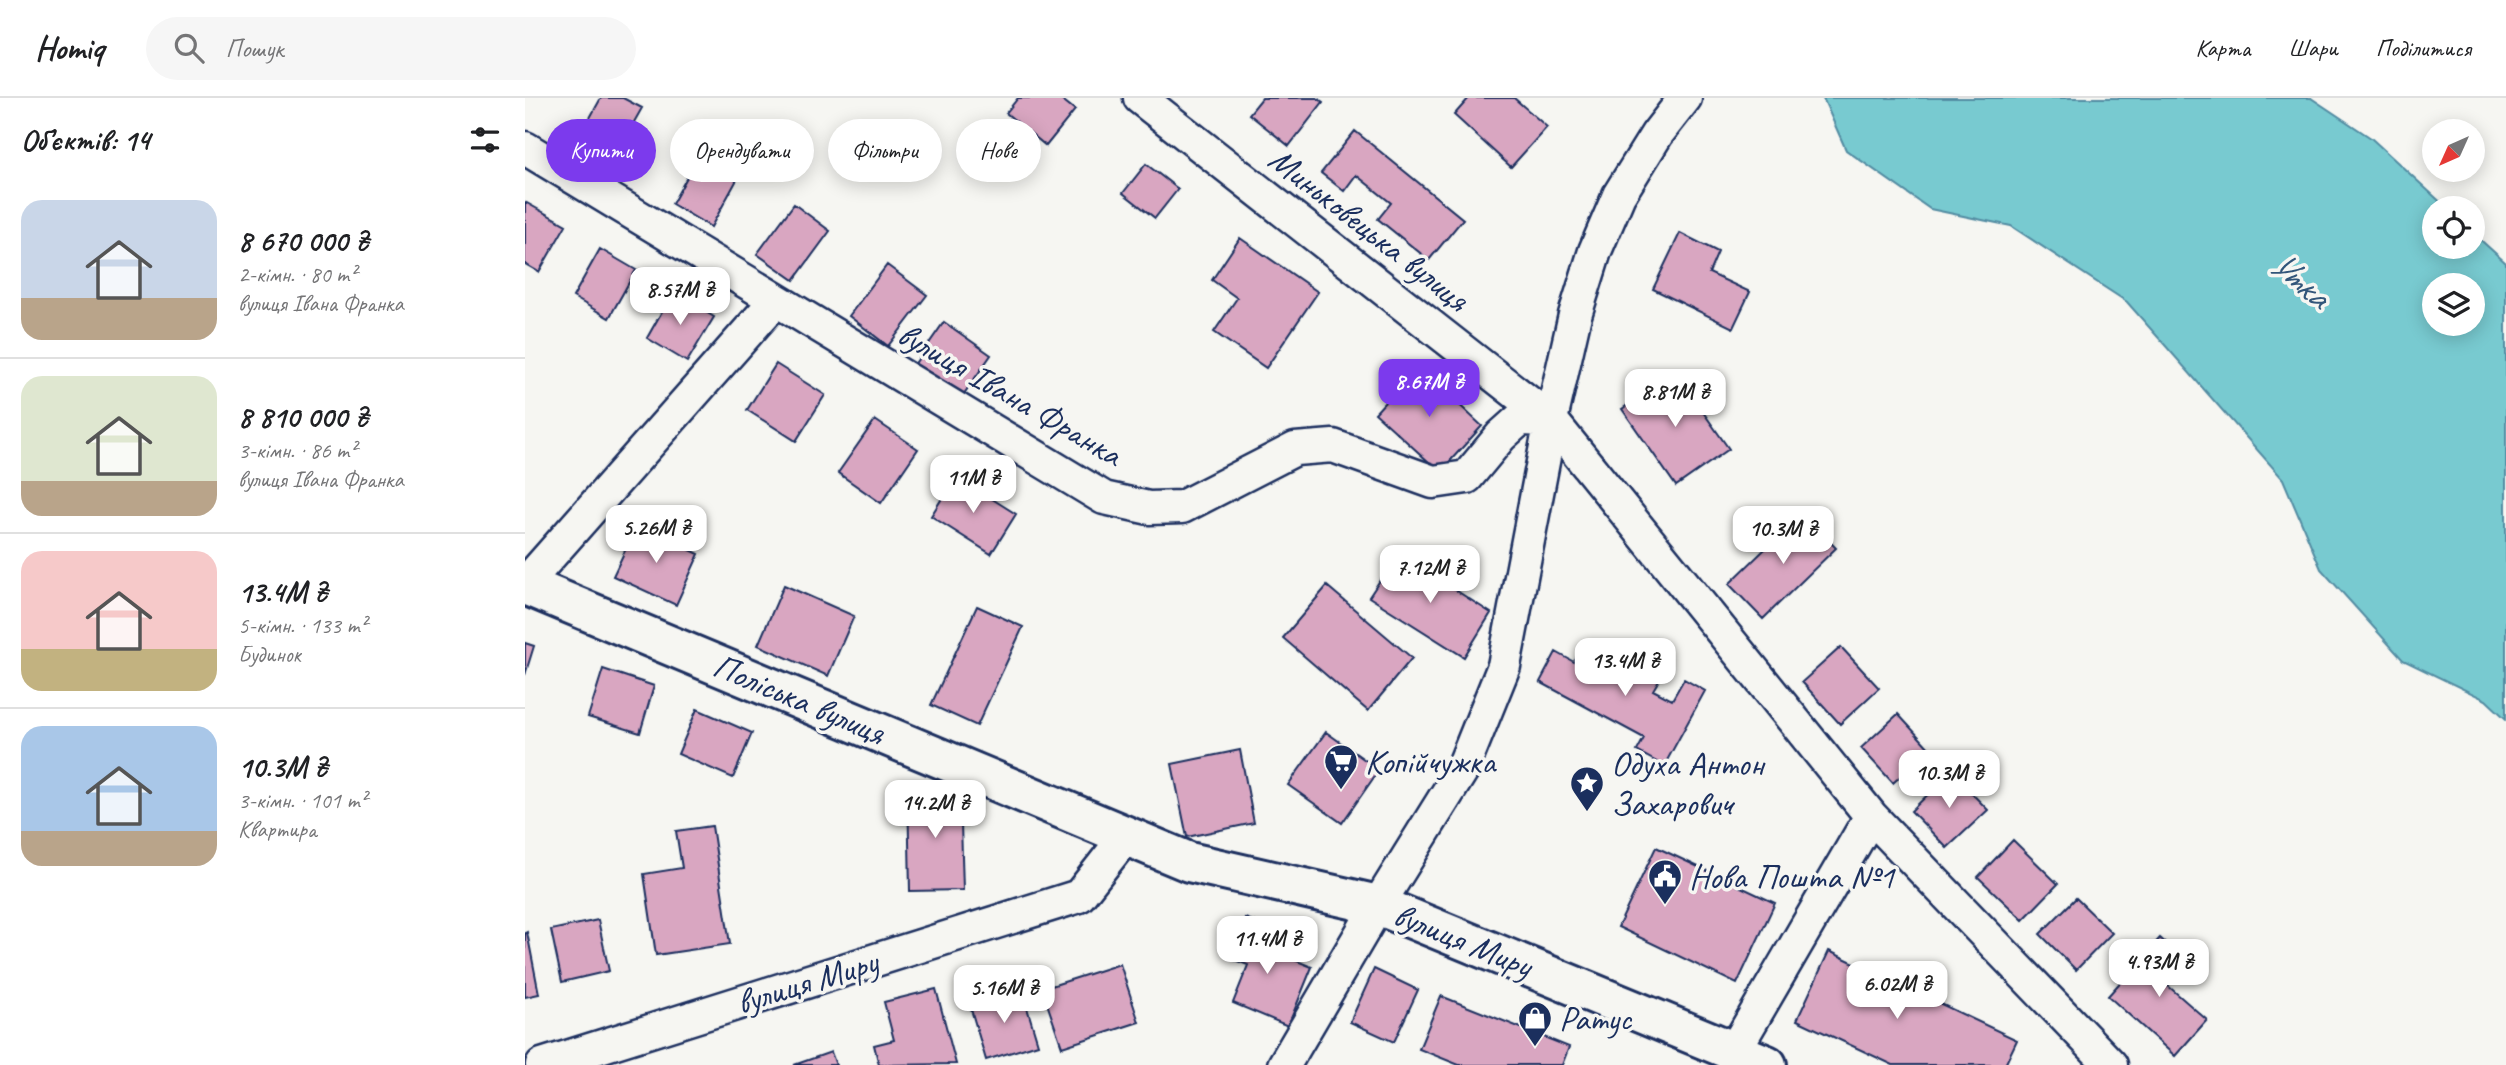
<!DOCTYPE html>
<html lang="uk">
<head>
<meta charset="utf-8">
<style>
	:root { --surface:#fff; --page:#f6f6f6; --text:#202124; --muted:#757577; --line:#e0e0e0; --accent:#7c3aed }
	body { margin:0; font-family:Caveat,sans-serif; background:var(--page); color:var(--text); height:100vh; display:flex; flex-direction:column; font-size:26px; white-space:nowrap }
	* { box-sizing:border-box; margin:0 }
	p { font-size:23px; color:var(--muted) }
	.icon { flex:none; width:38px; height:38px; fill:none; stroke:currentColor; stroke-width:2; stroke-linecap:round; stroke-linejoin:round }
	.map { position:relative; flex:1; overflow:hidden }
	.side { display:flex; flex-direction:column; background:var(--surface); width:525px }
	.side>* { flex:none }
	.top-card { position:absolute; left:21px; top:21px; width:665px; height:63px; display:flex; gap:14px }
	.needle { width:46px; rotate:225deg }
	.buttons { position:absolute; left:1897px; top:21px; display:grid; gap:14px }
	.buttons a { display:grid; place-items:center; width:63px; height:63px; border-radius:50%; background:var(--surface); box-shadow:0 4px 18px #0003; font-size:35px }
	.price { position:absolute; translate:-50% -60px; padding:0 16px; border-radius:14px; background:#fff; color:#222; font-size:23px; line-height:46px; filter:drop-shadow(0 2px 4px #0008) }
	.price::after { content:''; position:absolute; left:50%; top:42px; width:21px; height:16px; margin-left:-10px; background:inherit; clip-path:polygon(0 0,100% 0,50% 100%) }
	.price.on { background:var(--accent); color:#fff }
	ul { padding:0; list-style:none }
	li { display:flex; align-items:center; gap:21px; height:175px; padding:0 21px }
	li+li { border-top:2px solid var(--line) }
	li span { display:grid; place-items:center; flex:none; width:196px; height:140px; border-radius:21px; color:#555 }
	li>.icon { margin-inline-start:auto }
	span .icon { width:84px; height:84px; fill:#fffc; stroke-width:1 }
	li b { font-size:30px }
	h2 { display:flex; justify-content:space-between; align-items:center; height:84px; padding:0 21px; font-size:30px }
	.chip { padding:0 24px; border-radius:32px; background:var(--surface); box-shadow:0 4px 18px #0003; font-size:24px; line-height:63px }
	.chip.on { background:var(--accent); color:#fff }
	header { display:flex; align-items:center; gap:42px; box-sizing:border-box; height:98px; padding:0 35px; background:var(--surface); border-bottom:2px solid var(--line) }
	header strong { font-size:33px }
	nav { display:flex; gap:38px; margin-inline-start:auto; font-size:24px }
	.search { width:490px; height:63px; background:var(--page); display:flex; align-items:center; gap:18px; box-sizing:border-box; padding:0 24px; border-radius:38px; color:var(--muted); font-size:26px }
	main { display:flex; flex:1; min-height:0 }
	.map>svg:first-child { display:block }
</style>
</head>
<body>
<header>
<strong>Homiq</strong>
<div class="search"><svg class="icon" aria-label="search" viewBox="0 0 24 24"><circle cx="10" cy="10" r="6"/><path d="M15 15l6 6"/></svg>Пошук</div>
<nav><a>Карта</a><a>Шари</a><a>Поділитися</a></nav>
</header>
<main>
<section class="side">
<h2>Об’єктів: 14<svg class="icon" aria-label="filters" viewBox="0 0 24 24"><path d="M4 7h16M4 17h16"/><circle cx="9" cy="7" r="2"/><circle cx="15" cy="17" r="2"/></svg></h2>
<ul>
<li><span style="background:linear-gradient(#c9d6e8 70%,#b9a48a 0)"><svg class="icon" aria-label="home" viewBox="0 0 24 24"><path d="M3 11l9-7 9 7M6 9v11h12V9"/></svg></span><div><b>8 670 000 ₴</b><p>2-кімн. · 80 m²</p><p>вулиця Івана Франка</p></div></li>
<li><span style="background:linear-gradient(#dfe7d0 75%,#b9a48a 0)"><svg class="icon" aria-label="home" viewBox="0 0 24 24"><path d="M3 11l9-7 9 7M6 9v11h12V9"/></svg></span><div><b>8 810 000 ₴</b><p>3-кімн. · 86 m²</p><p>вулиця Івана Франка</p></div></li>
<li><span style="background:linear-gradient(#f6c9c9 70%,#c2b280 0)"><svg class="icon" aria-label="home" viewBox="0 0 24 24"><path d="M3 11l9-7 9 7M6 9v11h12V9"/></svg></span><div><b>13.4M ₴</b><p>5-кімн. · 133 m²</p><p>Будинок</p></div></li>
<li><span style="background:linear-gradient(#a9c7e8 75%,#b9a48a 0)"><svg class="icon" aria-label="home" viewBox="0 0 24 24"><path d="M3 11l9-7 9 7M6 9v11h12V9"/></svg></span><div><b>10.3M ₴</b><p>3-кімн. · 101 m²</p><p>Квартира</p></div></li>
</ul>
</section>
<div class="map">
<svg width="1981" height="967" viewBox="0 0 1981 967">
	<rect width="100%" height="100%" fill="#f6f6f2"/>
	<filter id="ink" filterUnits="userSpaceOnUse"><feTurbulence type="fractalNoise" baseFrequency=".0143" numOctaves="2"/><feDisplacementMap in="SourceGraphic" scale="14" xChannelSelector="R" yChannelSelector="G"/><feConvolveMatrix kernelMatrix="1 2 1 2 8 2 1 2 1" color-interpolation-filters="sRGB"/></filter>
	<g filter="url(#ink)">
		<path fill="#78cad0" stroke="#538ca2" stroke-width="2" fill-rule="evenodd" d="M 1298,0 L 1786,0 L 1846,40 L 1922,110 L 1909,110 L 1909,149 L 1948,149 L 1948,135 L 1981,165 L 1981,621 L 1961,602 L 1878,562 L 1796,471 L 1758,381 L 1602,204 L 1486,128 L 1405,111 L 1321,52 ZM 1909,187 L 1948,187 L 1948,226 L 1909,226 Z"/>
		<path fill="#d9a6c1" stroke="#1b2f5e" stroke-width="2" d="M 76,0 L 98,0 L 117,10 L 91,56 L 56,36 Z
			M 493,0 L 535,0 L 550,12 L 521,48 L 481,15 Z
			M 737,0 L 792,0 L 798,4 L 764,48 L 724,16 Z
			M 944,0 L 989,0 L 1022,29 L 986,69 L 929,17 Z
			M 830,33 L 938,121 L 904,162 L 853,121 L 866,105 L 831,77 L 819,93 L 796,75 Z
			M 181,45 L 220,67 L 186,129 L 147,106 Z
			M 621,66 L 653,91 L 630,120 L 598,95 Z
			M 0,104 L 41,127 L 14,174 L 0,166 Z
			M 269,106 L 305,133 L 269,182 L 232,156 Z
			M 1155,135 L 1193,154 L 1184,175 L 1225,194 L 1208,230 L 1128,191 Z
			M 715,140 L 793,194 L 741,270 L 689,234 L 712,200 L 687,182 Z
			M 75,151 L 111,172 L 84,220 L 48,199 Z
			M 362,167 L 402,197 L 363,248 L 324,218 Z
			M 148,194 L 189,219 L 162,264 L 122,240 Z
			M 419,224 L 466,257 L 436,300 L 389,267 Z
			M 251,266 L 300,297 L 271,343 L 222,312 Z
			M 893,268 L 957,328 L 915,374 L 850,315 Z
			M 1150,274 L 1204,351 L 1151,388 L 1097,311 Z
			M 350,322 L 393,351 L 356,405 L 313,375 Z
			M 431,378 L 491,416 L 466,456 L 406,418 Z
			M 1277,415 L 1311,450 L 1238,521 L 1204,486 Z
			M 112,427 L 174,456 L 151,507 L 88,478 Z
			M 873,455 L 966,515 L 939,559 L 844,499 Z
			M 259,487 L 329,518 L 303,578 L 233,547 Z
			M 802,488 L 887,560 L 843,613 L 758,540 Z
			M 452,508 L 498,529 L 452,628 L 406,607 Z
			M 1060,543 L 1134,582 L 1128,592 L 1147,602 L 1159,581 L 1180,593 L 1139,668 L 1112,653 L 1119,640 L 1015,584 L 1031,554 L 1049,564 Z
			M 0,545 L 9,548 L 0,577 Z
			M 1316,549 L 1354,590 L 1315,626 L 1277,584 Z
			M 78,571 L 129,588 L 115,635 L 63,619 Z
			M 172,611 L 227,635 L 208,680 L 153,656 Z
			M 1373,616 L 1405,651 L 1368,685 L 1336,650 Z
			M 801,634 L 854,672 L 817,725 L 763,687 Z
			M 715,652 L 729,725 L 662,739 L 647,666 Z
			M 1426,674 L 1463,712 L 1422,750 L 1386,713 Z
			M 435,691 L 438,792 L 385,793 L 383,692 Z
			M 187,728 L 205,846 L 131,857 L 119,776 L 157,770 L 151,733 Z
			M 1488,742 L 1533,786 L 1498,822 L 1453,779 Z
			M 1131,749 L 1250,805 L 1212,886 L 1093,829 Z
			M 1551,800 L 1587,835 L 1551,872 L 1515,836 Z
			M 720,820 L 745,830 L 738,849 L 787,869 L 763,928 L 708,905 L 723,867 L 704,860 Z
			M 73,822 L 84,873 L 37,884 L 26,832 Z
			M 2,834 L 14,896 L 0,899 L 0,835 Z
			M 1635,840 L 1662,864 L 1642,887 L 1682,922 L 1650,958 L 1583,898 Z
			M 1304,853 L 1492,942 L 1480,967 L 1368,967 L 1272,922 Z
			M 595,866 L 614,924 L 537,949 L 517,891 Z
			M 849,871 L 893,892 L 869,944 L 825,924 Z
			M 411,891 L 431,966 L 354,967 L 349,947 L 369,942 L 359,904 Z
			M 497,893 L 513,946 L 461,962 L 445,908 Z
			M 916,898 L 1044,949 L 1037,967 L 934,967 L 894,951 Z
			M 306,954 L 311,967 L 269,967 Z"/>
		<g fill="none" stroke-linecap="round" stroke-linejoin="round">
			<g stroke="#1b2f5e" stroke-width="37">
				<path id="street" d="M 615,0 L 1026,322 L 1346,718 L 1586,967
					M 0,50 L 579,400 L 624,410 L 657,409 L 770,351 L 808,348 L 908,384 L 942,379 L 976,338 L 995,321 L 1026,322
					M 0,486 L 251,202
					M 1209,953 L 1346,718
					M 17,967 L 554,798 L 601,738
					M 759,967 L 853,807 L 937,672 L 979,568 L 1026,322 L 1050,217 L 1070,153 L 1094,97 L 1132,36 L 1160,0"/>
			</g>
			<g stroke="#1b2f5e" stroke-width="44">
				<path id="secondary" d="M 0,487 L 664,764 L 853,807 L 1242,967"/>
			</g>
			<use href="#street" stroke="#f6f6f2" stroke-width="32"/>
			<use href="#secondary" stroke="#f6f6f2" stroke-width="38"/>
		</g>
	</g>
	<defs>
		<g id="supermarket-pin" transform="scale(1.75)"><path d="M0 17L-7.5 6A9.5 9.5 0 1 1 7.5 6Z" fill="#1b2f5e" stroke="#f6f6f2"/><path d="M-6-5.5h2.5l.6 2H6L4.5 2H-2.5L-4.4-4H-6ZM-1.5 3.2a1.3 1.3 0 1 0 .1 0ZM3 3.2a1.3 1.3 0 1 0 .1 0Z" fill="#fff"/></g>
		<g id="sight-pin" transform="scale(1.75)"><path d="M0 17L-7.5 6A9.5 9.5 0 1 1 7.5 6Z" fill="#1b2f5e" stroke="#f6f6f2"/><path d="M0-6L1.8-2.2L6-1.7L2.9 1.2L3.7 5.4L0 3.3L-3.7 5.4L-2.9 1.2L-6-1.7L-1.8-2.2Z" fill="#fff"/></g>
		<g id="civic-pin" transform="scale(1.75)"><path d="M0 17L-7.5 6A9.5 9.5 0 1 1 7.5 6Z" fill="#1b2f5e" stroke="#f6f6f2"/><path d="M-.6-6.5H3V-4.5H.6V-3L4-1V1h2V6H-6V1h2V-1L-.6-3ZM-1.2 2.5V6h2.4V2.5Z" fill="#fff"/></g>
		<g id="shop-pin" transform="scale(1.75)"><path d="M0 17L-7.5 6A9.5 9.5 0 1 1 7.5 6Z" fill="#1b2f5e" stroke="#f6f6f2"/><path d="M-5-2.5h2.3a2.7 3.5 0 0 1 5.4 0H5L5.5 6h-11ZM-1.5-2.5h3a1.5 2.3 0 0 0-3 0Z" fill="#fff"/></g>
	</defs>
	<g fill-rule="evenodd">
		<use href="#supermarket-pin" x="816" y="663"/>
		<use href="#sight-pin" x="1062" y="685"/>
		<use href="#civic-pin" x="1140" y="778"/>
		<use href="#shop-pin" x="1010" y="920"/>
	</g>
	<g text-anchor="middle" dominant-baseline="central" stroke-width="7" stroke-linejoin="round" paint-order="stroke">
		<g font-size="35" fill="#1b2f5e" stroke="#f6f6f2">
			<text transform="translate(844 131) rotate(38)">Миньковецька вулиця</text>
			<text transform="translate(485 296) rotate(30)">вулиця Івана Франка</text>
			<text transform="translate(274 601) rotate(23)">Поліська вулиця</text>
			<text transform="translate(938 842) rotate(22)">вулиця Миру</text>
			<text transform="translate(282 884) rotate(-17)">вулиця Миру</text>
		</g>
		<g font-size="35" fill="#1b2f5e" stroke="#f6f6f2" text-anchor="start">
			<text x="840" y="663">Копійчужка</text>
			<text x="1086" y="665">Одуха Антон<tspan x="1086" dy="40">Захарович</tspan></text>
			<text x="1164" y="778">Нова Пошта №1</text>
			<text x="1034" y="920">Ратус</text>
		</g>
		<g font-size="37" font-style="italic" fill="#32567a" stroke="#f6f6f2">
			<text transform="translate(1775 181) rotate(40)">Утка</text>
		</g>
	</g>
</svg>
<div class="buttons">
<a><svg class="needle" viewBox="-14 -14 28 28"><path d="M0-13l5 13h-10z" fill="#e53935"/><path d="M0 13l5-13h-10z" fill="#757577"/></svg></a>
<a><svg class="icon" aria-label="locate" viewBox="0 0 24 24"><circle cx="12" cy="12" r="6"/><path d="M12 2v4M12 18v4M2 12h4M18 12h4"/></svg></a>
<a><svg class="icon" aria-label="layers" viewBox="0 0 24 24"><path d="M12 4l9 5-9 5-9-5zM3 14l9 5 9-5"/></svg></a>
</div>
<b class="price" style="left:155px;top:229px">8.57M ₴</b>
<b class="price on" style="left:904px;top:321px">8.67M ₴</b>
<b class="price" style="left:1150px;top:331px">8.81M ₴</b>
<b class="price" style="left:448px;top:417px">11M ₴</b>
<b class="price" style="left:131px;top:467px">5.26M ₴</b>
<b class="price" style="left:1258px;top:468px">10.3M ₴</b>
<b class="price" style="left:905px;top:507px">7.12M ₴</b>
<b class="price" style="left:1100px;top:600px">13.4M ₴</b>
<b class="price" style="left:1424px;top:712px">10.3M ₴</b>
<b class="price" style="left:410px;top:742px">14.2M ₴</b>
<b class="price" style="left:742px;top:878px">11.4M ₴</b>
<b class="price" style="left:1634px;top:901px">4.93M ₴</b>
<b class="price" style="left:1372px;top:923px">6.02M ₴</b>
<b class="price" style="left:479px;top:927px">5.16M ₴</b>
<div class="top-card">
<a class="chip on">Купити</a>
<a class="chip">Орендувати</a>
<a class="chip">Фільтри</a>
<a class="chip">Нове</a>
</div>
</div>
</main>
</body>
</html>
